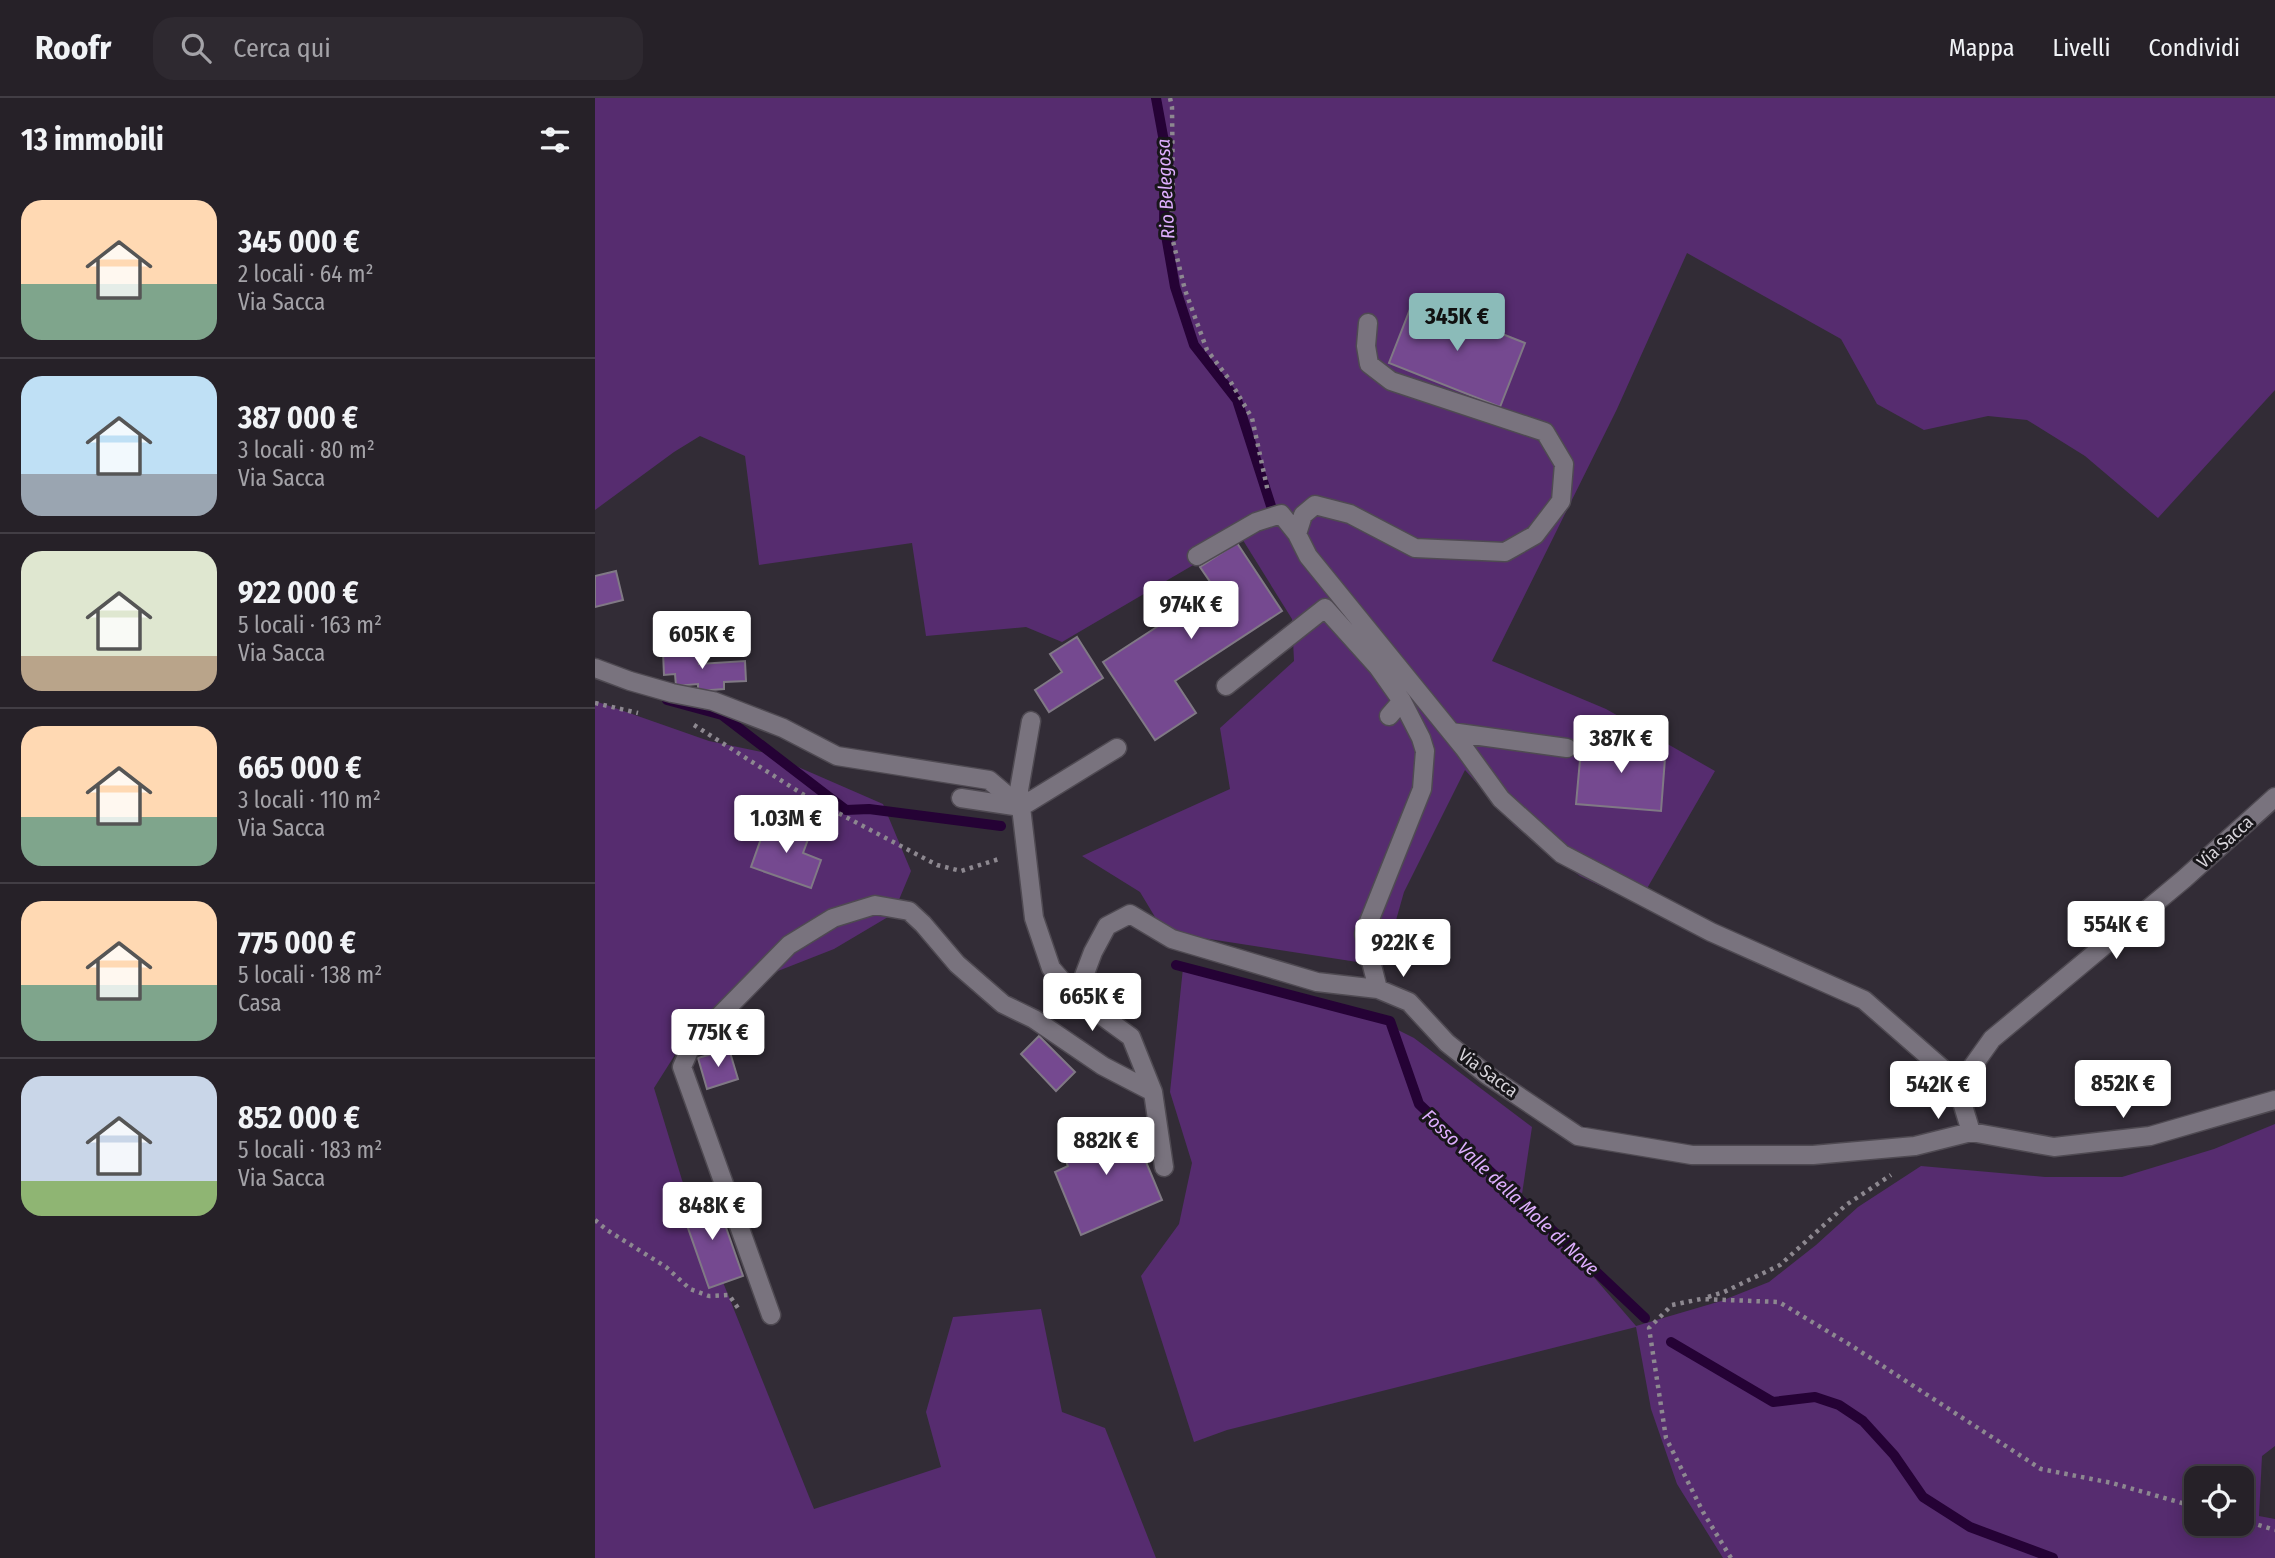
<!DOCTYPE html>
<html lang="it">
<head>
<meta charset="utf-8">
<style>
	:root { --surface:#262128; --page:#2e2930; --text:#f1f3f6; --muted:#a4a3a8; --line:#423e45; --accent:#8bbbb9 }
	body { margin:0; font-family:"Fira Sans Condensed",sans-serif; background:var(--page); color:var(--text); height:100vh; display:flex; flex-direction:column; font-size:26px; white-space:nowrap }
	* { box-sizing:border-box; margin:0 }
	p { font-size:23px; color:var(--muted) }
	.icon { flex:none; width:38px; height:38px; fill:none; stroke:currentColor; stroke-width:2; stroke-linecap:round; stroke-linejoin:round }
	.map { position:relative; flex:1; overflow:hidden }
	.side { display:flex; flex-direction:column; background:var(--surface); width:595px }
	.side>* { flex:none }
	.tools { position:absolute; left:1589px; top:1368px; display:grid; gap:14px }
	.tools a { display:grid; place-items:center; width:70px; height:70px; border-radius:14px; background:var(--surface); box-shadow:0 4px 18px #0003,0 0 0 2px var(--line); font-size:35px }
	.price { position:absolute; translate:-50% -60px; padding:0 16px; border-radius:7px; background:#fff; color:#222; font-size:23px; line-height:46px; filter:drop-shadow(0 2px 4px #0008) }
	.price::after { content:''; position:absolute; left:50%; top:42px; width:21px; height:16px; margin-left:-10px; background:inherit; clip-path:polygon(0 0,100% 0,50% 100%) }
	.price.selected { background:var(--accent); color:#111 }
	ul { padding:0; list-style:none }
	li { display:flex; align-items:center; gap:21px; height:175px; padding:0 21px }
	li+li { border-top:2px solid var(--line) }
	li span { display:grid; place-items:center; flex:none; width:196px; height:140px; border-radius:21px; color:#555 }
	li>.icon { margin-inline-start:auto }
	span .icon { width:84px; height:84px; fill:#fffc; stroke-width:1 }
	li b { font-size:30px }
	h2 { display:flex; justify-content:space-between; align-items:center; height:84px; padding:0 21px; font-size:30px }
	header { display:flex; align-items:center; gap:42px; box-sizing:border-box; height:98px; padding:0 35px; background:var(--surface); border-bottom:2px solid var(--line) }
	header strong { font-size:33px }
	nav { display:flex; gap:38px; margin-inline-start:auto; font-size:24px }
	.search { width:490px; height:63px; background:var(--page); display:flex; align-items:center; gap:18px; box-sizing:border-box; padding:0 24px; border-radius:21px; color:var(--muted); font-size:26px }
	main { display:flex; flex:1; min-height:0 }
	.map>svg:first-child { display:block }
</style>
</head>
<body>
<header>
<strong>Roofr</strong>
<div class="search"><svg class="icon" aria-label="search" viewBox="0 0 24 24"><circle cx="10" cy="10" r="6"/><path d="M15 15l6 6"/></svg>Cerca qui</div>
<nav><a>Mappa</a><a>Livelli</a><a>Condividi</a></nav>
</header>
<main>
<section class="side">
<h2>13 immobili<svg class="icon" aria-label="filters" viewBox="0 0 24 24"><path d="M4 7h16M4 17h16"/><circle cx="9" cy="7" r="2"/><circle cx="15" cy="17" r="2"/></svg></h2>
<ul>
<li><span style="background:linear-gradient(#ffd9b3 60%,#7fa58c 0)"><svg class="icon" aria-label="home" viewBox="0 0 24 24"><path d="M3 11l9-7 9 7M6 9v11h12V9"/></svg></span><div><b>345 000 €</b><p>2 locali · 64 m²</p><p>Via Sacca</p></div></li>
<li><span style="background:linear-gradient(#bfe0f5 70%,#9aa5b1 0)"><svg class="icon" aria-label="home" viewBox="0 0 24 24"><path d="M3 11l9-7 9 7M6 9v11h12V9"/></svg></span><div><b>387 000 €</b><p>3 locali · 80 m²</p><p>Via Sacca</p></div></li>
<li><span style="background:linear-gradient(#dfe7d0 75%,#b9a48a 0)"><svg class="icon" aria-label="home" viewBox="0 0 24 24"><path d="M3 11l9-7 9 7M6 9v11h12V9"/></svg></span><div><b>922 000 €</b><p>5 locali · 163 m²</p><p>Via Sacca</p></div></li>
<li><span style="background:linear-gradient(#ffd9b3 65%,#7fa58c 0)"><svg class="icon" aria-label="home" viewBox="0 0 24 24"><path d="M3 11l9-7 9 7M6 9v11h12V9"/></svg></span><div><b>665 000 €</b><p>3 locali · 110 m²</p><p>Via Sacca</p></div></li>
<li><span style="background:linear-gradient(#ffd9b3 60%,#7fa58c 0)"><svg class="icon" aria-label="home" viewBox="0 0 24 24"><path d="M3 11l9-7 9 7M6 9v11h12V9"/></svg></span><div><b>775 000 €</b><p>5 locali · 138 m²</p><p>Casa</p></div></li>
<li><span style="background:linear-gradient(#c9d6e8 75%,#8fb573 0)"><svg class="icon" aria-label="home" viewBox="0 0 24 24"><path d="M3 11l9-7 9 7M6 9v11h12V9"/></svg></span><div><b>852 000 €</b><p>5 locali · 183 m²</p><p>Via Sacca</p></div></li>
</ul>
</section>
<div class="map">
<svg width="1680" height="1460" viewBox="0 0 1680 1460">
	<rect width="100%" height="100%" fill="#322c36"/>
	<path fill="#562c6f" fill-rule="evenodd" d="M0,0H1680V292L1563,420L1490,358L1432,322L1393,318L1329,332L1282,306L1246,241L1092,155L1022,311L897,563L1011,611L1120,673L1043,806L985,778L920,728L870,672L809,794L788,868L569,834L545,794L487,758L635,691L625,630L699,563L697,521L646,439L467,544L431,529L331,538L317,445L164,467L150,358L105,338L79,354L0,412Z
		M0,603L114,643L171,655L288,706L316,773L298,816L239,851L150,886L95,933L59,990L87,1082L219,1411L346,1369L331,1314L358,1219L446,1211L467,1314L510,1330L561,1460H0Z
		M588,870L769,915L819,940L937,1029L927,1096L1041,1228L1126,1203L1174,1184L1221,1147L1263,1109L1326,1068L1450,1079H1527L1619,1051L1680,1026V1348L1667,1358L1664,1418L1680,1421V1460H1128L1082,1386L1056,1311L1041,1229L632,1332L599,1344L546,1178L584,1126L597,1065L575,994ZM1601,1381H1647V1426H1601Z"/>
	<g fill="none" stroke-linecap="round" stroke-linejoin="round">
		<path stroke="#250235" stroke-width="10" d="M561,0L570,49L569,126L580,189L599,247L642,302L677,411
			M72,602L127,617L251,712L274,711L406,728
			M581,867L795,923L824,1006L1050,1220
			M1076,1244L1178,1304L1220,1299L1244,1307L1268,1323L1299,1357L1328,1399L1375,1429L1458,1460"/>
	</g>
	<path fill="#754990" stroke="#807985" stroke-width="2" d="M819,201L930,245L905,309L794,265Z
		M642,445L687,513L580,583L601,615L560,642L508,564L620,491L605,469Z
		M21,473L28,502L0,509V478Z
		M482,539L508,580L454,614L440,592L467,574L455,556Z
		M103,551L104,566L150,563L151,583L129,584V591L103,593V586L81,588L80,576L69,577L68,554Z
		M987,640L1071,647L1066,713L981,706Z
		M173,721L215,736L208,755L226,762L216,790L156,769Z
		M444,938L480,974L461,993L426,956Z
		M134,951L143,981L112,991L103,960Z
		M533,1021L567,1102L486,1137L460,1074L473,1068L465,1049Z
		M120,1098L148,1178L114,1190L86,1110Z"/>
	<g fill="none" stroke-linecap="round" stroke-linejoin="round">
		<g stroke="#4f4a52" stroke-width="21">
			<path id="minor" d="M702,436L708,417L720,407L755,416L820,450L910,454L940,437L966,403L969,366L950,334L796,283L774,266L771,248L773,225
				M602,458L661,424L686,416L702,436L713,458L869,650L906,701L967,756L1116,834L1269,902L1365,986
				M0,570L35,583L77,595L118,603L188,630L242,658L394,682L426,709
				M631,588L730,510L783,569L807,603L826,640L830,653L827,691L769,836L783,891
				M794,618L807,603
				M436,623L424,692L439,820L456,870L481,899L498,854L512,828L535,816L577,841L722,884L783,891L814,904L852,945L892,977L983,1038L1097,1057H1218L1320,1048L1376,1034L1459,1049L1555,1038L1680,1002
				M856,634L972,650
				M366,700L426,709L522,650
				M558,994L569,1069
				M1376,1034L1366,1001L1365,986L1397,941L1589,781L1680,699
				M176,1217L87,969L97,946L194,847L238,820L280,807L314,813L328,826L362,866L408,906L439,921L508,968L558,994L536,939L481,899"/>
		</g>
		<path stroke="#8d8890" stroke-width="4.5" stroke-dasharray="3.5 5" stroke-linecap="butt" d="M575,0L577,9L578,98L576,135L590,192L612,252L634,281L657,320L673,394
			M0,605L43,615
			M99,627L209,697L342,767L366,773L407,760
			M0,1122L12,1132L71,1169L95,1191L114,1198L134,1197L143,1210
			M1113,1199L1129,1194L1185,1167L1251,1107L1296,1077
			M1647,1422L1680,1432
			M1136,1460L1108,1414L1071,1340L1054,1230L1077,1207L1106,1201L1184,1204L1257,1248L1446,1371L1517,1385L1601,1409"/>
		<use href="#minor" stroke="#79737e" stroke-width="18"/>
	</g>
	<g text-anchor="middle" stroke-width="6" stroke-linejoin="round" paint-order="stroke">
		<g font-size="18" fill="#d7d4da" stroke="#18161a">
			<text transform="translate(1630 744) rotate(-42)" y="6">Via Sacca</text>
			<text transform="translate(893 975) rotate(36)" y="6">Via Sacca</text>
		</g>
		<g font-size="19" font-style="italic" fill="#deaefe" stroke="#18161a">
			<text transform="translate(570 91) rotate(-93)" y="7">Rio Belegosa</text>
			<text transform="translate(916 1094) rotate(43)" y="7">Fosso Valle della Mole di Nave</text>
		</g>
	</g>
</svg>
<div class="tools">
<a><svg class="icon" aria-label="locate" viewBox="0 0 24 24"><circle cx="12" cy="12" r="6"/><path d="M12 2v4M12 18v4M2 12h4M18 12h4"/></svg></a>
</div>
<b class="price selected" style="left:862px;top:255px">345K €</b>
<b class="price" style="left:596px;top:543px">974K €</b>
<b class="price" style="left:107px;top:573px">605K €</b>
<b class="price" style="left:1026px;top:677px">387K €</b>
<b class="price" style="left:191px;top:757px">1.03M €</b>
<b class="price" style="left:1521px;top:863px">554K €</b>
<b class="price" style="left:808px;top:881px">922K €</b>
<b class="price" style="left:497px;top:935px">665K €</b>
<b class="price" style="left:123px;top:971px">775K €</b>
<b class="price" style="left:1528px;top:1022px">852K €</b>
<b class="price" style="left:1343px;top:1023px">542K €</b>
<b class="price" style="left:511px;top:1079px">882K €</b>
<b class="price" style="left:117px;top:1144px">848K €</b>
</div>
</main>
</body>
</html>
